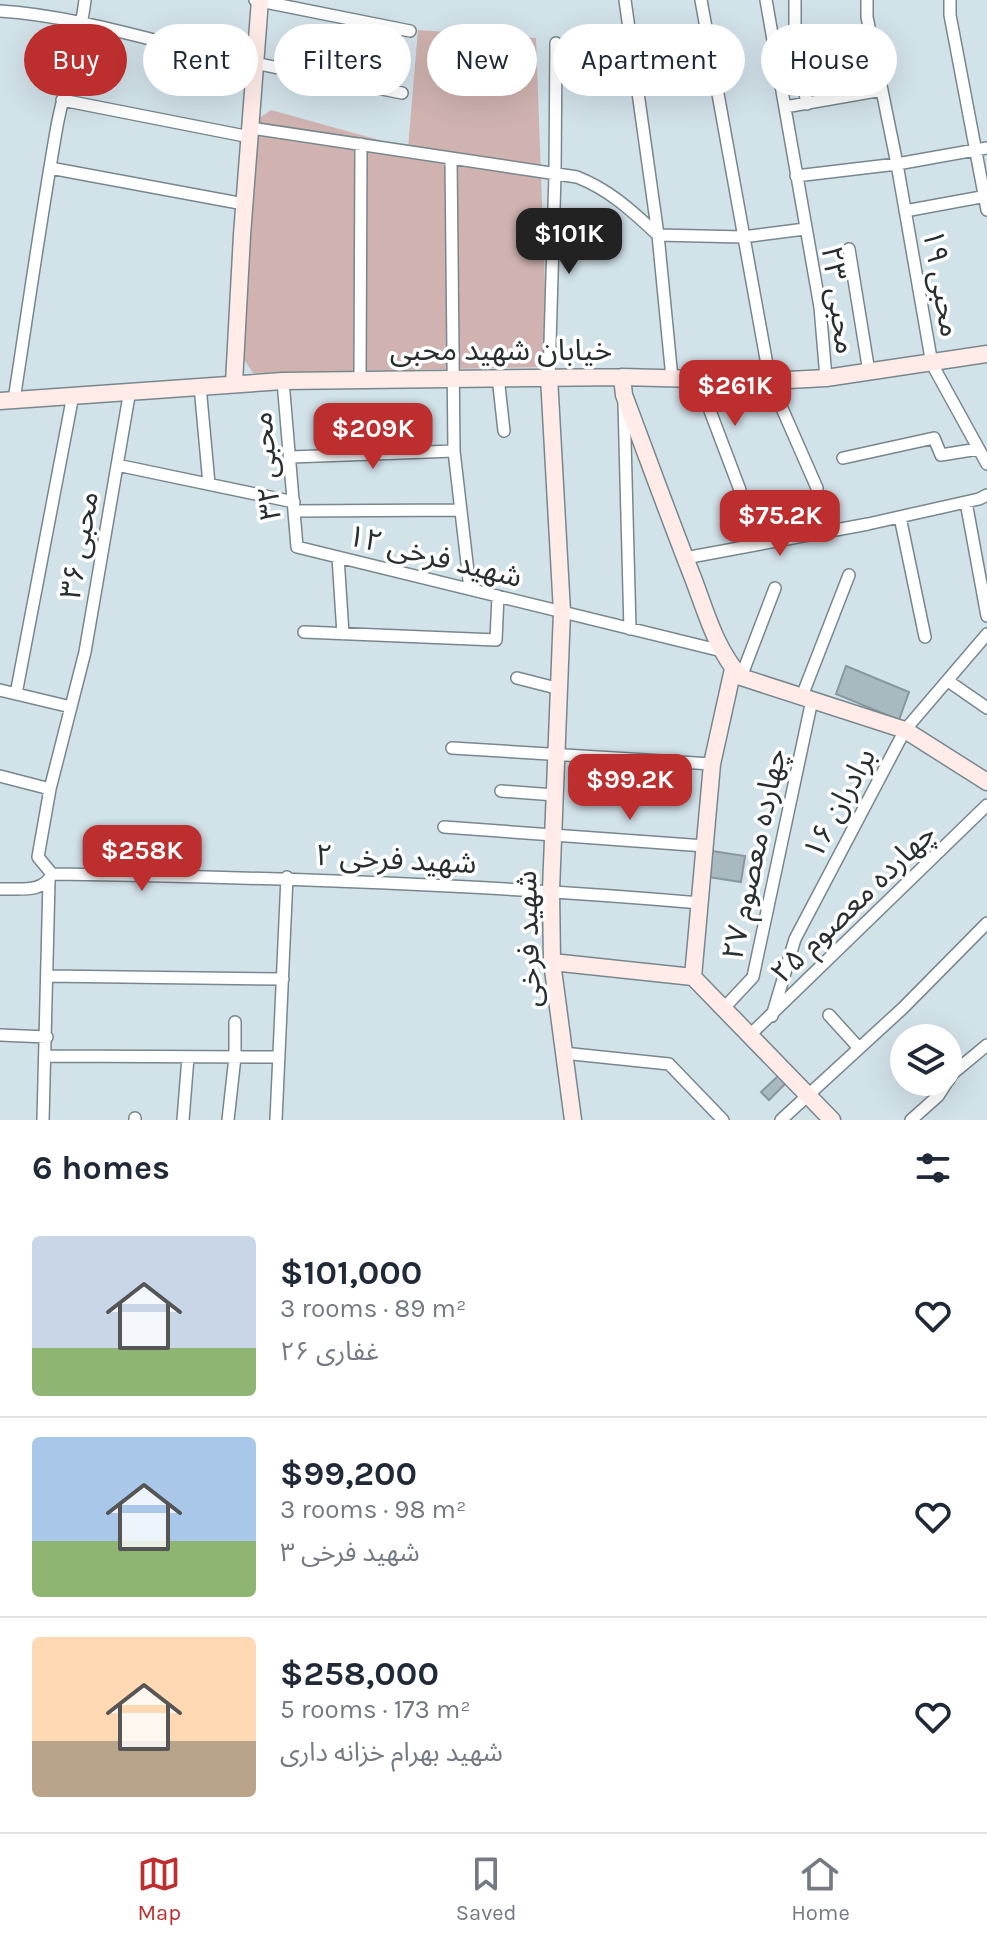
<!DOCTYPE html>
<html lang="en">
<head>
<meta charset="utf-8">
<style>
	:root { --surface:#fff; --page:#f6f6f7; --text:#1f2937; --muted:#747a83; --line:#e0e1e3; --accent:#bd2e2e }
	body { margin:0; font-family:Karla,"Noto Sans Arabic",sans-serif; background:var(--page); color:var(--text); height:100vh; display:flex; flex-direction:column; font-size:30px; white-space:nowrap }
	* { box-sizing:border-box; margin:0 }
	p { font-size:26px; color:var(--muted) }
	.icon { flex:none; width:44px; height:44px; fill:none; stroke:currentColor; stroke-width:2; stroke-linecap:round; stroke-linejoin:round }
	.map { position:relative; height:1120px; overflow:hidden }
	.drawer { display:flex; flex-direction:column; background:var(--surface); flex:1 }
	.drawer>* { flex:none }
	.hud { position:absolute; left:24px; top:24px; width:940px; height:72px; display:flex; gap:16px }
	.fabs { position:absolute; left:890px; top:1024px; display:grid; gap:16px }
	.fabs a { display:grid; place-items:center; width:72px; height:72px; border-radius:50%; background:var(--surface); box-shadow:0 8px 32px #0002; font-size:40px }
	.price { position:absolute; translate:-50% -68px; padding:0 18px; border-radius:16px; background:var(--accent); color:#fff; font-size:26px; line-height:52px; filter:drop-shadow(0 2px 4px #0008) }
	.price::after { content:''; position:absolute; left:50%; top:48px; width:24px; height:18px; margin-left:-12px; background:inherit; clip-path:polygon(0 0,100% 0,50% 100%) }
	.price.selected { background:#222; color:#fff }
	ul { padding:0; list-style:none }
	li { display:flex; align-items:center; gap:24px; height:200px; padding:0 32px }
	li+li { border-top:2px solid var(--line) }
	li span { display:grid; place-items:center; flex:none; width:224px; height:160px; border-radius:8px; color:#555 }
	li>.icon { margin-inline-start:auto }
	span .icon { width:96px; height:96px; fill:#fffc; stroke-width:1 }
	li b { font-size:34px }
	h2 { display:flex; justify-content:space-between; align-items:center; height:96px; padding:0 32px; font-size:34px }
	.pill { padding:0 28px; border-radius:36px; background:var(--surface); box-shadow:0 8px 32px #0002; font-size:28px; line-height:72px }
	.pill.selected { background:var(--accent); color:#fff }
	.menu { display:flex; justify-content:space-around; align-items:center; height:112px; border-top:2px solid var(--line); background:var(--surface); font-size:22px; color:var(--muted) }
	.menu a { display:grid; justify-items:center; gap:4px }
	.menu .selected { color:var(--accent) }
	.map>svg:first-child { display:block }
</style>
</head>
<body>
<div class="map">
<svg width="987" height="1120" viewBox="0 0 987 1120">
	<rect width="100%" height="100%" fill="#d2e2e9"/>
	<path fill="#d0b3b0" d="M418,30L536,38L548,367L253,373L241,355L258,119L271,110L408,148Z"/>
	<path fill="#a9b9c0" stroke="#87979d" stroke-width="2" d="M846,666L909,692L899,720L836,694Z
		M712,851L745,856L741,882L708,877Z
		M779,1075L787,1082L769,1100L761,1092Z"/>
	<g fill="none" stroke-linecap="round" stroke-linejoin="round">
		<g stroke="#78878d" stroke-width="14">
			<path id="street" d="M255,0L410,31
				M625,0L658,235L672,378
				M701,0L770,381L817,488
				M766,0L820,307L826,378
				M795,0V37L807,104
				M867,0V17L897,164L932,364L987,464
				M950,0V15L987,210
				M0,11C63,15 125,33 186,48C258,64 330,79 402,93
				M62,100L250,137
				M785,107L882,90
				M251,128L577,177C610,190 632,211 658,235L743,237L805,229
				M451,158L454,451L470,589
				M50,168L244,204
				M796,176L897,164L987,148
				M905,211L987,196
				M849,249L869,372
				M498,377L504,431
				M549,377L555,174L556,43
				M360,379L361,144
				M698,379L740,490
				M283,381L297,547L722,651
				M200,386L209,484
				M14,400C28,309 41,217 57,126C65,84 80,43 85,0
				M624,403L630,629
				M291,457L454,451
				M843,458L934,438L941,455L978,449
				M117,465L294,502
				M966,502L987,616
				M294,511L459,510
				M900,517L925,637
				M338,557L343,634
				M685,558L868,524L979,499L987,495
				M304,632L496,640L498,596
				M741,677L775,588
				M517,678L560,689
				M948,681L987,708
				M0,690L71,707
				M16,694L73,395
				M802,696L849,575
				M452,748L712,764
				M0,776L50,789
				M501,791L555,795
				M444,827L705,846
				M52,874L38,857L50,789L85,652L130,390
				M0,889C18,888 43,894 52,874C268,877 484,884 700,903
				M47,976L283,979
				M725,1007L753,977L812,700
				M829,1015L859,1048
				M772,1016L795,939L905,730L987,634
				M751,1034L987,805
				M0,1035L47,1037
				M563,1053L669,1064L723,1120
				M46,1056L279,1057
				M948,1081L952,1074L987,1045
				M43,1120L49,881
				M135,1120V1118
				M183,1120L188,1057
				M228,1120L235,1057V1022
				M276,1120L287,877
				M781,1120L903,1008L987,923
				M911,1120L938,1096L947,1082"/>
		</g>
		<g stroke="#78878d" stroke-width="19">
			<path id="secondary" d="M549,377L562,612L551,890L552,962L573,1120
				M622,377L624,395C647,456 669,517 693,578C706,612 716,650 741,677L905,730L987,782
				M234,383L242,235L260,0
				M0,401L283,381L622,377L770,381L826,378L987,354
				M552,962L693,977L832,1120
				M693,977L712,764L733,669"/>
		</g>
		<use href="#street" stroke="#fff" stroke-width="11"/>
		<use href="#secondary" stroke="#ffece9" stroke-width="16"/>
	</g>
	<g text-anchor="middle" stroke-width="7" stroke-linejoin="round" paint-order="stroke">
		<g font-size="30" fill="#282f31" stroke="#fff">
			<text transform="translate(942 283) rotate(80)" y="10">محبی ۱۹</text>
			<text transform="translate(839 300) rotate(82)" y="10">محبی ۲۳</text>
			<text x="501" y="360">خیابان شهید محبی</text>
			<text transform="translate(266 466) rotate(-95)" y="10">محبی ۳۲</text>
			<text transform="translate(79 545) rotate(-80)" y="10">محبی ۳۶</text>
			<text transform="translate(435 556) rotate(14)" y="10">شهید فرخی ۱۲</text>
			<text transform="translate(839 803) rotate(-62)" y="10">برادران ۱۶</text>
			<text transform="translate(754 854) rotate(-78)" y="10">چهارده معصوم ۲۷</text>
			<text transform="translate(396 859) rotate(3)" y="10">شهید فرخی ۲</text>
			<text transform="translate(853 903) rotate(-44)" y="10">چهارده معصوم ۲۵</text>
			<text transform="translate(528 939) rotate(-92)" y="10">شهید فرخی</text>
		</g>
	</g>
</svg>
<div class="fabs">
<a><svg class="icon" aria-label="layers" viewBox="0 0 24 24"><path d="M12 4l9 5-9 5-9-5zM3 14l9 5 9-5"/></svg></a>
</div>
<b class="price selected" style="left:569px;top:276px">$101K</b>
<b class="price" style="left:735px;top:428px">$261K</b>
<b class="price" style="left:373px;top:471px">$209K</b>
<b class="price" style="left:780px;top:558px">$75.2K</b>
<b class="price" style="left:630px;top:822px">$99.2K</b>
<b class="price" style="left:142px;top:893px">$258K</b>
<div class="hud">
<a class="pill selected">Buy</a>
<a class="pill">Rent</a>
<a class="pill">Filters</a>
<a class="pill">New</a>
<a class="pill">Apartment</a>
<a class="pill">House</a>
</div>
</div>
<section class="drawer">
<h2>6 homes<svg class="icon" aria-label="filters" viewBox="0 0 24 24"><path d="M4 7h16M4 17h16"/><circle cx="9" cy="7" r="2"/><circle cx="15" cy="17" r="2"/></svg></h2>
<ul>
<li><span style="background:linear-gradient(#c9d6e8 70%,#8fb573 0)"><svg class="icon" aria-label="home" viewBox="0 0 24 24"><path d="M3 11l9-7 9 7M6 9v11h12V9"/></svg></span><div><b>$101,000</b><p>3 rooms · 89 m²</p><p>غفاری ۲۶</p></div><svg class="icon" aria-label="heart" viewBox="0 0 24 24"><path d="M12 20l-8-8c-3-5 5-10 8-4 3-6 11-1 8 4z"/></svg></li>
<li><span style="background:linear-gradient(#a9c7e8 65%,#8fb573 0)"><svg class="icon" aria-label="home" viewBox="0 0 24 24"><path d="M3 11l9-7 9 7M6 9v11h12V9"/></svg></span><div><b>$99,200</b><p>3 rooms · 98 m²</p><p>شهید فرخی ۳</p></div><svg class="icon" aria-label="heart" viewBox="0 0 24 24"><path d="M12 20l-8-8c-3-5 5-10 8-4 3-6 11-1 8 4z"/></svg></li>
<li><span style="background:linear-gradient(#ffd9b3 65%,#b9a48a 0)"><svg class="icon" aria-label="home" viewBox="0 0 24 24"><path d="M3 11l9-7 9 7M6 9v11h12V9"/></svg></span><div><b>$258,000</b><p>5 rooms · 173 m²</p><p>شهید بهرام خزانه داری</p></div><svg class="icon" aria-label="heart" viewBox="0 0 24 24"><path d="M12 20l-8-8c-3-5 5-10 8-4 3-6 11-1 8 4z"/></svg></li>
</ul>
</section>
<nav class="menu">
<a class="selected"><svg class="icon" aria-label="map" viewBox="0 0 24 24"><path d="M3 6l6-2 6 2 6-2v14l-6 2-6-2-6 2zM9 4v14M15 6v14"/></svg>Map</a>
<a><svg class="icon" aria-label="saved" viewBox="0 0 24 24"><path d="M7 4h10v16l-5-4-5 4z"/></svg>Saved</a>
<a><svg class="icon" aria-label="home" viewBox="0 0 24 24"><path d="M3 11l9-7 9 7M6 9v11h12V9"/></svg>Home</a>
</nav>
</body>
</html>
